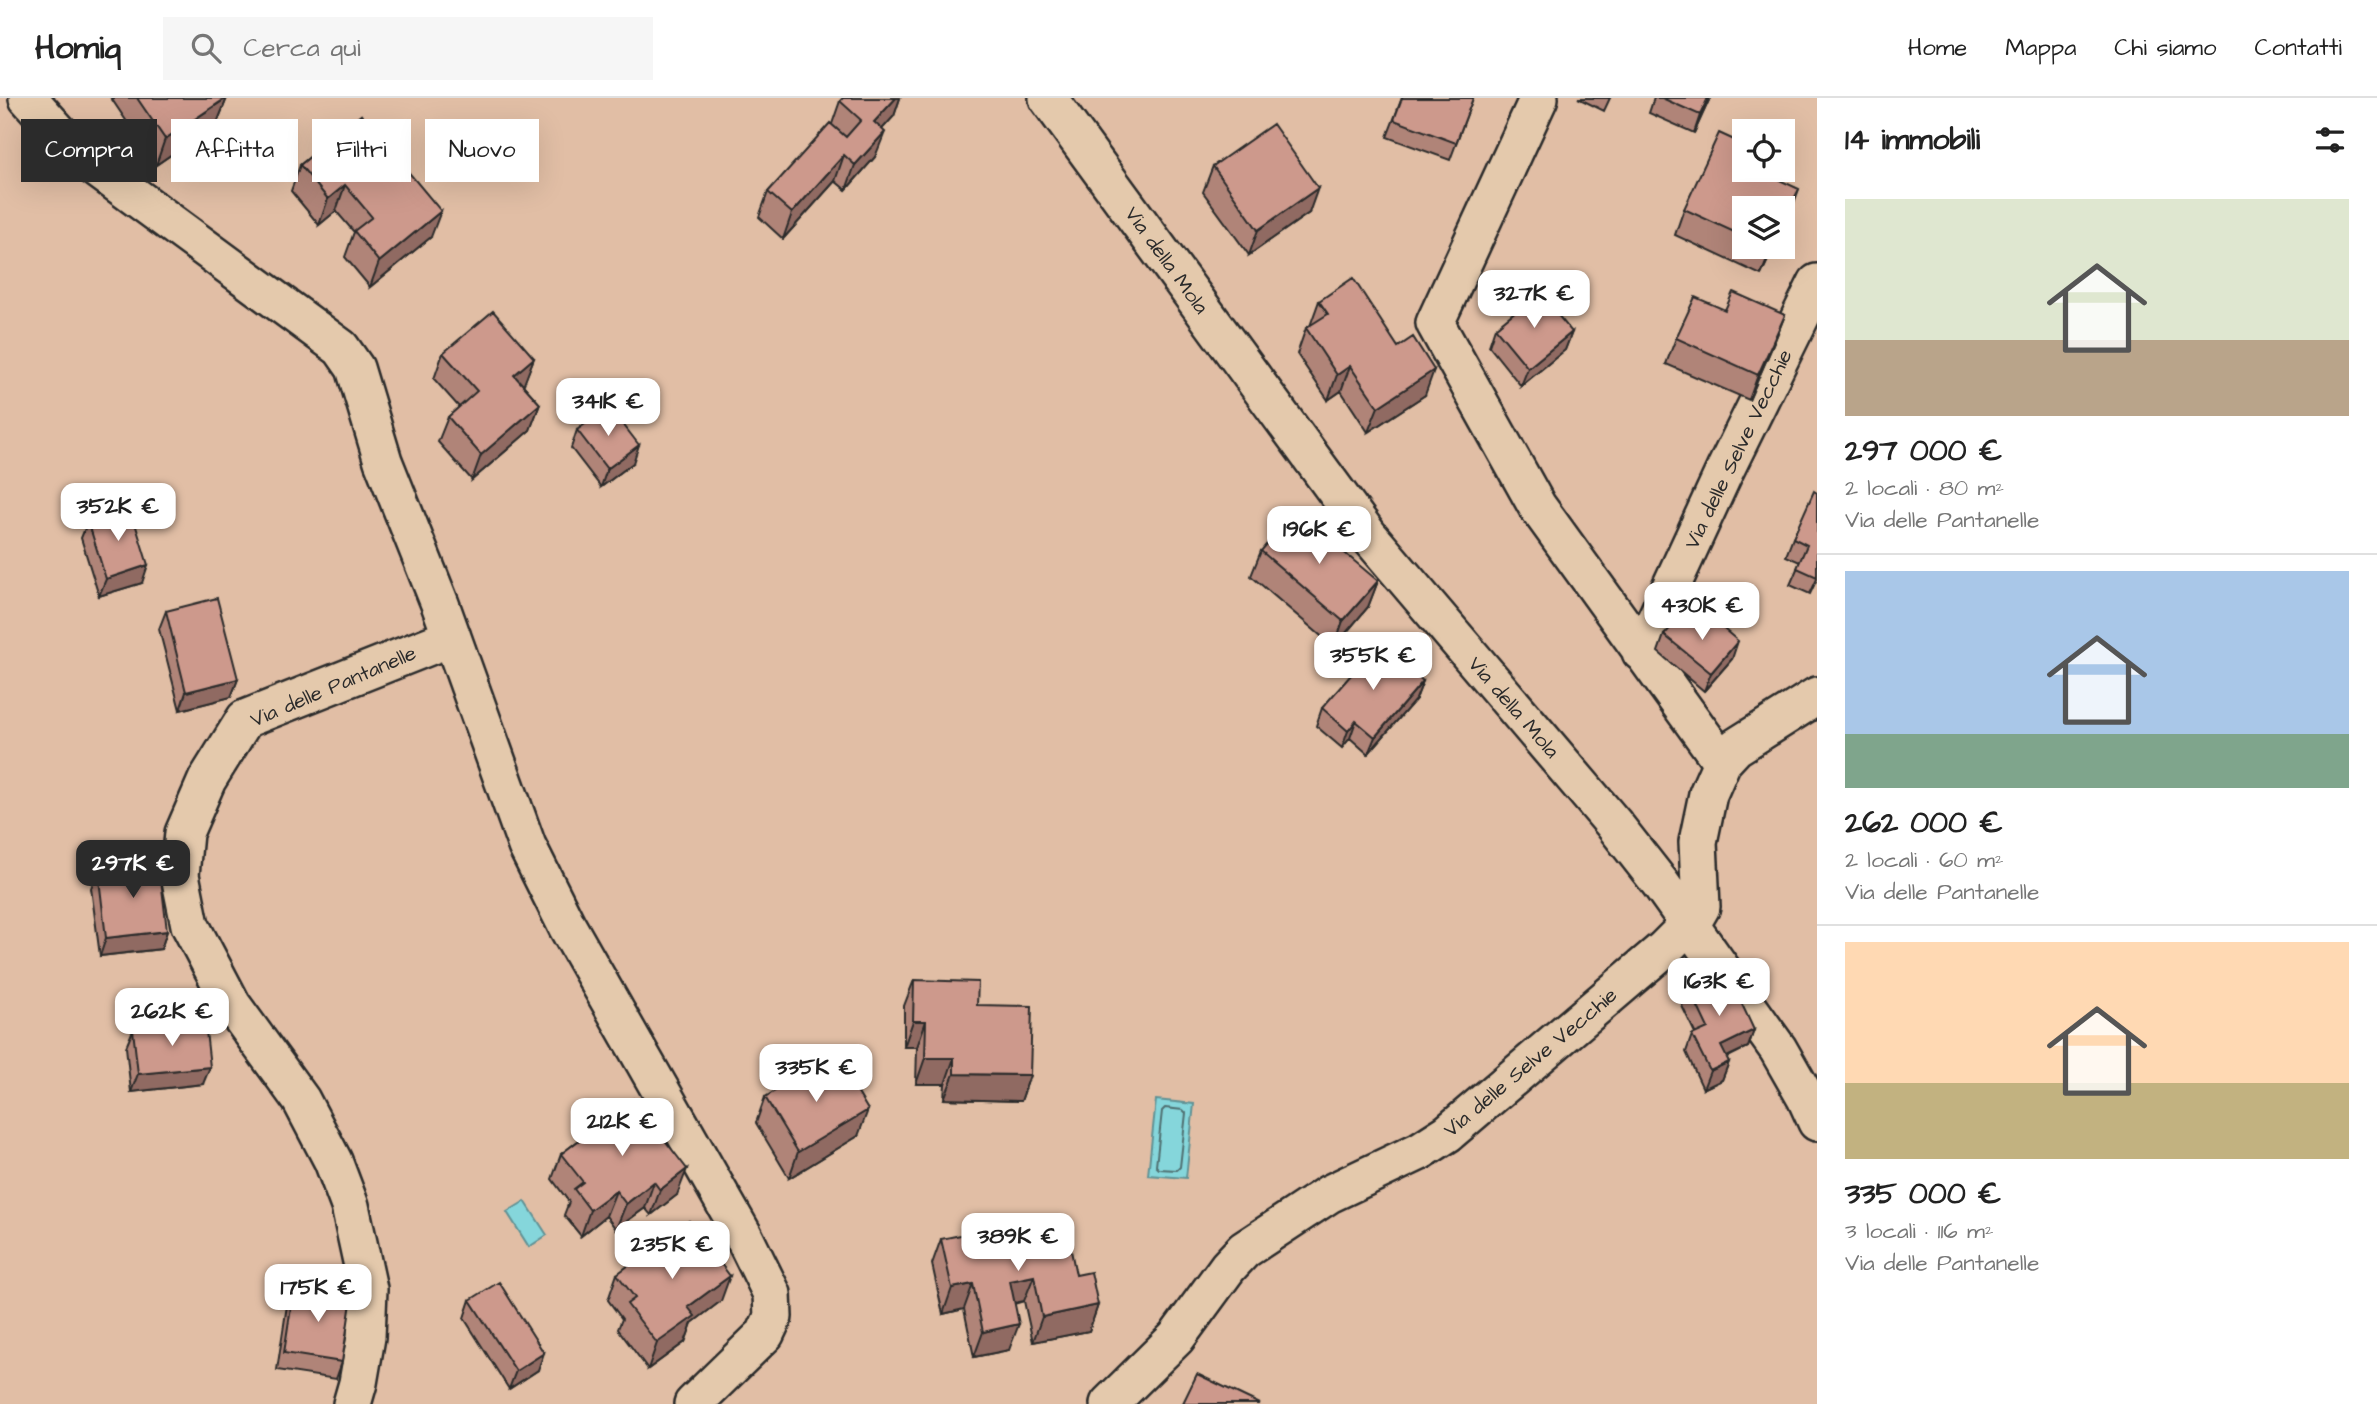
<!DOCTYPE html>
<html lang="it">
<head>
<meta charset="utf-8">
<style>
	:root { --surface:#fff; --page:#f6f6f6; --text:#222; --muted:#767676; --line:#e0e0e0; --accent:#2b2b2b }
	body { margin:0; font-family:"Architects Daughter",sans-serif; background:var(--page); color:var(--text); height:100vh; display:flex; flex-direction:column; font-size:26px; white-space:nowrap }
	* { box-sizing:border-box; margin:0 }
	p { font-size:23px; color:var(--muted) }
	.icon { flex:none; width:38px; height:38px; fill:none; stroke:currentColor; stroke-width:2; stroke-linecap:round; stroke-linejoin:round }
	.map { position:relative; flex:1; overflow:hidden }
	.drawer { display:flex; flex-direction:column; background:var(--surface); width:560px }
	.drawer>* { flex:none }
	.top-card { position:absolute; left:21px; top:21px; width:665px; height:63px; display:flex; gap:14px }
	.tools { position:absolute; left:1732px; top:21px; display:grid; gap:14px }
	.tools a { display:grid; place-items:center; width:63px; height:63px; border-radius:0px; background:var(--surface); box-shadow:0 7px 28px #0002; font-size:35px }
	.price { position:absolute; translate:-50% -60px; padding:0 16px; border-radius:14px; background:#fff; color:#222; font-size:23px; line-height:46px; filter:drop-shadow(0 2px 4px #0008) }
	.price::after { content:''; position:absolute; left:50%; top:42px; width:21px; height:16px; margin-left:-10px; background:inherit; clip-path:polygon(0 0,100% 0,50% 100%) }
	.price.on { background:var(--accent); color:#fff }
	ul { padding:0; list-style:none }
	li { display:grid; align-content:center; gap:14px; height:371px; padding:0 28px }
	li+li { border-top:2px solid var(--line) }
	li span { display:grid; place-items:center; height:217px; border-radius:0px; color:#555 }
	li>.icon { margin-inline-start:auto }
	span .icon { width:126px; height:126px; fill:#fffc; stroke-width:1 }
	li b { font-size:30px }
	h2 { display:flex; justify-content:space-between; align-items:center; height:84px; padding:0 28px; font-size:30px }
	.pill { padding:0 24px; border-radius:0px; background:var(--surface); box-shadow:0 7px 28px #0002; font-size:24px; line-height:63px }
	.pill.on { background:var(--accent); color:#fff }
	header { display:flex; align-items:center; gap:42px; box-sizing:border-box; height:98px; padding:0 35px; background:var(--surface); border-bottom:2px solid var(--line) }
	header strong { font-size:33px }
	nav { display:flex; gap:38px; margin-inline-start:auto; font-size:24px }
	.search { width:490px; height:63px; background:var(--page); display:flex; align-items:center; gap:18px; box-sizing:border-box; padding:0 24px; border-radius:0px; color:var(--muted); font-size:26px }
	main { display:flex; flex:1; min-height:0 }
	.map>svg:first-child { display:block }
</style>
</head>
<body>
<header>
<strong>Homiq</strong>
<div class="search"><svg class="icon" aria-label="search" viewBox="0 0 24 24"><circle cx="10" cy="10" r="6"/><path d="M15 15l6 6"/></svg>Cerca qui</div>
<nav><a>Home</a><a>Mappa</a><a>Chi siamo</a><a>Contatti</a></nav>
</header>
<main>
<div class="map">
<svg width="1817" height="1306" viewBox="0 0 1817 1306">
	<rect width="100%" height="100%" fill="#e1bea5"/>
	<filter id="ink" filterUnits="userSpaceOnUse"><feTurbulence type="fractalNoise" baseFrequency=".0143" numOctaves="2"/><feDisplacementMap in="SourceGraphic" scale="14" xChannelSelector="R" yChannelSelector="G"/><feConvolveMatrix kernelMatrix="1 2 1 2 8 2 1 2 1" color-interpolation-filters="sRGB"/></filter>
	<g filter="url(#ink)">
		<path fill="#85d6db" stroke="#619295" stroke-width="2" d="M1156,1002L1194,1006L1186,1080L1148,1077Z
			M525,1103L547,1137L529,1149L507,1114Z"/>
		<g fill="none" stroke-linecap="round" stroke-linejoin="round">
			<path stroke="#4f6f71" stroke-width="2" d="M1165,1010L1183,1012L1186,1015L1180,1069L1177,1072L1159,1071L1156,1068L1162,1013Z"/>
			<g stroke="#2b2b2b" stroke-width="42">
				<path id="minor" d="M28,0L80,58L341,250L355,270L383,363L440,506L527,748L567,828L743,1137L772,1196L773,1219L765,1236L693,1306
					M1048,0L1368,437L1613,725L1660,785L1778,951L1806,1000L1817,1024
					M1539,0L1435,225L1537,408L1722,664
					M1641,554L1725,372L1817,185
					M352,1306L358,1285L366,1239L368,1191L350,1108L333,1063L301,1002L232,907L190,827L180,777L184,735L207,682L245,621L452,539
					M1109,1306L1176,1240L1228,1169L1244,1152L1329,1096L1420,1053L1448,1035L1664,851L1694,821L1701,809L1698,744L1708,696L1722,664L1736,649L1817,598"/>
			</g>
			<use href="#minor" stroke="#e4c9ac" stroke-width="37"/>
		</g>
		<path fill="#b08478" stroke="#2b2b2b" stroke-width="2" d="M111,0H227L217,25L156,67Z
			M843,0H900L894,18L882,31L875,59L846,92L835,83L783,141L759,119L768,94L832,26L840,3Z
			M1402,0H1473L1450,62L1387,39Z
			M1578,0H1610L1604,13Z
			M1654,0H1710L1694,35L1649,15Z
			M361,17L431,139L370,189L345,159L354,134L336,113L319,127L291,93L300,67Z
			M1213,68L1309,115L1249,157L1203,94Z
			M1745,72L1790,116L1783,130V110H1745V149H1774L1761,177L1675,137L1684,111Z
			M1319,203L1425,297L1368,334L1341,293L1328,302L1297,256L1306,230L1310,228Z
			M1725,212L1785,217L1775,242L1749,302L1666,266L1676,240Z
			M1495,230L1572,234L1565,252L1521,288L1489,248Z
			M443,255L534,260L523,287L540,306L530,332L472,382L438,344L448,319L459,309L434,281Z
			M577,332L633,365L601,389L571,350Z
			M1817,395V481L1810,496L1790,487L1800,464L1786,458L1793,440Z
			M88,423L142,485L99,498L81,440Z
			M1261,453L1378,483L1368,509L1334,549L1251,478Z
			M166,513L238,581L231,599L180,612L159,531Z
			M1664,537L1732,561L1704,593L1658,554Z
			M1423,583L1416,601L1368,656L1350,640L1342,650L1316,628L1322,610Z
			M98,772L167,833L161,851L100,858L91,790Z
			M914,882L977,907L1030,977L1021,1003L944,1001L945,986H916L917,949H904V908Z
			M1689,890L1754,932L1748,949L1726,960L1729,964L1722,982L1703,991L1686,954L1692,937L1695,935L1682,908Z
			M133,932L203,986L131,994L126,949Z
			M765,999L858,1038L789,1080L756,1025Z
			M633,1001L677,1097L651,1117L645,1110L616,1131L606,1118L581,1138L564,1117L569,1104L552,1081L561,1056Z
			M941,1141L998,1143L1076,1177L1098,1207L1089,1233L1033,1244L1024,1203L1014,1206L1009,1252L974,1259L964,1211L943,1216L932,1166Z
			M617,1176L721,1203L692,1225L685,1244L648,1271L618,1231L622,1221L608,1202Z
			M294,1189L342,1264L336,1281L277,1272L287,1207Z
			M470,1202L538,1272L509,1291L464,1220Z"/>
		<path fill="#906b62" stroke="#2b2b2b" stroke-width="2" d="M227,0L217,25L156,67L165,41Z
			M896,0H900L894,18L865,50L874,24Z
			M1708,0H1710L1694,35L1700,17Z
			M885,34L875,59L846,92L855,67Z
			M844,57L835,83L783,141L792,115Z
			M345,87L336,113L319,127L328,101Z
			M1318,90L1309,115L1249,157L1258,132Z
			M1799,91L1790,116L1783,130V124Z
			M441,113L431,139L370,189L379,164Z
			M1772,149H1774L1761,177Z
			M1785,217L1775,242L1749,302L1758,277Z
			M1572,234L1565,252L1521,288L1528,270Z
			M534,260L524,286L505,302L514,277Z
			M1350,268L1341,293L1328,302L1337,277Z
			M1434,272L1425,297L1368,334L1378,309Z
			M540,306L530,332L472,382L481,357Z
			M639,347L633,365L601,389L607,371Z
			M148,467L142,485L99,498L106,481Z
			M1378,483L1368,509L1334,549L1343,523Z
			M1738,543L1732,561L1704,593L1711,575Z
			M238,581L231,599L180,612L186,594Z
			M1423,583L1416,601L1368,656L1375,639Z
			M1356,623L1350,640L1342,650L1348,633Z
			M167,833L161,851L100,858L106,840Z
			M913,923H926L917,949H904Z
			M1754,932L1748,949L1714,965L1721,948Z
			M925,960H954L945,986H916Z
			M1729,964L1722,982L1703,991L1710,973Z
			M210,969L203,986L131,994L138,976Z
			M954,976L1030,977L1021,1003L944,1001Z
			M868,1012L858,1038L789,1080L798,1054Z
			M687,1071L677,1097L651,1117L660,1092Z
			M654,1084L645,1110L616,1131L626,1106Z
			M616,1093L606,1118L581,1138L590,1112Z
			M730,1178L721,1203L692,1225L685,1244L648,1271L657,1245L688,1209Z
			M1034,1178L1024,1203L1000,1208L1010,1183Z
			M973,1186L964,1211L943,1216L952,1190Z
			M1098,1207L1089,1233L1033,1244L1042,1219Z
			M1019,1226L1009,1252L974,1259L983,1234Z
			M544,1255L538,1272L509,1291L516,1273Z"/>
		<path fill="#cd998c" stroke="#2b2b2b" stroke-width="2" d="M137,0H226L165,41Z
			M843,0H896L874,24L885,34L855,67L844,57L792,115L768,94L830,25L846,39L861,22L840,3Z
			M1402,0H1473L1456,45L1394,22Z
			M1662,0H1708L1700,17Z
			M361,17L441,113L379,164L354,133L372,119L345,87L328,101L300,67Z
			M1273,26L1318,90L1258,132L1213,68Z
			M1719,35L1745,47V72H1758L1799,91L1783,124V110H1745V139L1684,111Z
			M1353,180L1398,249L1413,239L1434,272L1378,309L1350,268L1337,277L1306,230L1328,216L1319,203Z
			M1539,194L1572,234L1528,270L1495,230Z
			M1733,194L1785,217L1758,277L1676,240L1695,199L1725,212Z
			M493,213L534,260L514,277L540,306L481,357L448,319L477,293L443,255Z
			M609,308L639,347L607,371L577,332Z
			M1814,393L1817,395V479L1797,470L1807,447L1793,440Z
			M130,409L148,467L106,481L88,423Z
			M1295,413L1378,483L1343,523L1261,453Z
			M217,500L238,581L186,594L166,513Z
			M1682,517L1702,533L1712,521L1738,543L1711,575L1664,537Z
			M1379,545L1423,583L1375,639L1356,623L1348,633L1322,610Z
			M159,764L167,833L106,840L98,772Z
			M1726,872L1754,932L1721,948L1729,964L1710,973L1692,937L1708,930L1689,890Z
			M914,882L978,884L977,907L1032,908L1030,977L954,976V960H925L926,923H913Z
			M205,924L210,969L138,976L133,932Z
			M835,957L868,1012L798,1054L765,999Z
			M633,1001L687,1071L660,1092L654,1084L626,1106L616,1093L590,1112L574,1091L583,1084L561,1056Z
			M689,1123L730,1178L688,1209L695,1218L657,1245L627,1206L635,1200L617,1176Z
			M1066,1128L1076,1177L1091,1174L1098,1207L1042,1219L1034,1178L1010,1183L1019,1226L983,1234L973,1186L952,1190L941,1141L995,1130L998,1143Z
			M499,1184L544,1255L516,1273L470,1202Z
			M294,1189L352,1198L342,1264L284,1255Z
			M1197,1276L1260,1306H1185L1183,1305Z"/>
	</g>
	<g text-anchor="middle" stroke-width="5" stroke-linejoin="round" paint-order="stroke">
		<g font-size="21" fill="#2b2b2b" stroke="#e4c9ac">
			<text transform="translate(1167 162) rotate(54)" y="7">Via della Mola</text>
			<text transform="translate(1738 351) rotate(-64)" y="7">Via delle Selve Vecchie</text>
			<text transform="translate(333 588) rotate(-23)" y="7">Via delle Pantanelle</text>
			<text transform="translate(1514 609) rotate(49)" y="7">Via della Mola</text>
			<text transform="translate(1530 964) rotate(-40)" y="7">Via delle Selve Vecchie</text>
		</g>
	</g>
</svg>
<div class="tools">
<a><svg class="icon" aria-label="locate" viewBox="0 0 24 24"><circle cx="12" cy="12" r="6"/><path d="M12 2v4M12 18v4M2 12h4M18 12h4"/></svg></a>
<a><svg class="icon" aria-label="layers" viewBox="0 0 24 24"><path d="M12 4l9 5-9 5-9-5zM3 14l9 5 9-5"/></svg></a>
</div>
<b class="price" style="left:1534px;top:232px">327K €</b>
<b class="price" style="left:608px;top:340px">341K €</b>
<b class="price" style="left:118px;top:445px">352K €</b>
<b class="price" style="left:1319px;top:468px">196K €</b>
<b class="price" style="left:1702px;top:544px">430K €</b>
<b class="price" style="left:1373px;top:594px">355K €</b>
<b class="price on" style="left:133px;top:802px">297K €</b>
<b class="price" style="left:1719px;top:920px">163K €</b>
<b class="price" style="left:172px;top:950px">262K €</b>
<b class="price" style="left:816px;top:1006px">335K €</b>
<b class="price" style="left:622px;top:1060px">212K €</b>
<b class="price" style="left:1018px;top:1175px">389K €</b>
<b class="price" style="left:672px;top:1183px">235K €</b>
<b class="price" style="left:318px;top:1226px">175K €</b>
<div class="top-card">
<a class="pill on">Compra</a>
<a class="pill">Affitta</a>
<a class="pill">Filtri</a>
<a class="pill">Nuovo</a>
</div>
</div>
<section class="drawer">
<h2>14 immobili<svg class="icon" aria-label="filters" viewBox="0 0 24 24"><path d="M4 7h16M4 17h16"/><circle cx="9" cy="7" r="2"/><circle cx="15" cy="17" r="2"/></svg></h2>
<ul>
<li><span style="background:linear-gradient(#dfe7d0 65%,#b9a48a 0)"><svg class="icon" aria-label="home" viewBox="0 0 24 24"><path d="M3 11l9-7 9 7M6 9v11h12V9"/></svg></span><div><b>297 000 €</b><p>2 locali · 80 m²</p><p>Via delle Pantanelle</p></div></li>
<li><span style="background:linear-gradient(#a9c7e8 75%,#7fa58c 0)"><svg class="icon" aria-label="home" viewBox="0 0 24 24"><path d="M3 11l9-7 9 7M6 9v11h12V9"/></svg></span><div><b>262 000 €</b><p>2 locali · 60 m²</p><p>Via delle Pantanelle</p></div></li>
<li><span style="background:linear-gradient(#ffd9b3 65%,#c2b280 0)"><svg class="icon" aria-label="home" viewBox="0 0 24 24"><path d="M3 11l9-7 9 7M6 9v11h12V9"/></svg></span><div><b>335 000 €</b><p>3 locali · 116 m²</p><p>Via delle Pantanelle</p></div></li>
</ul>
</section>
</main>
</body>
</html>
